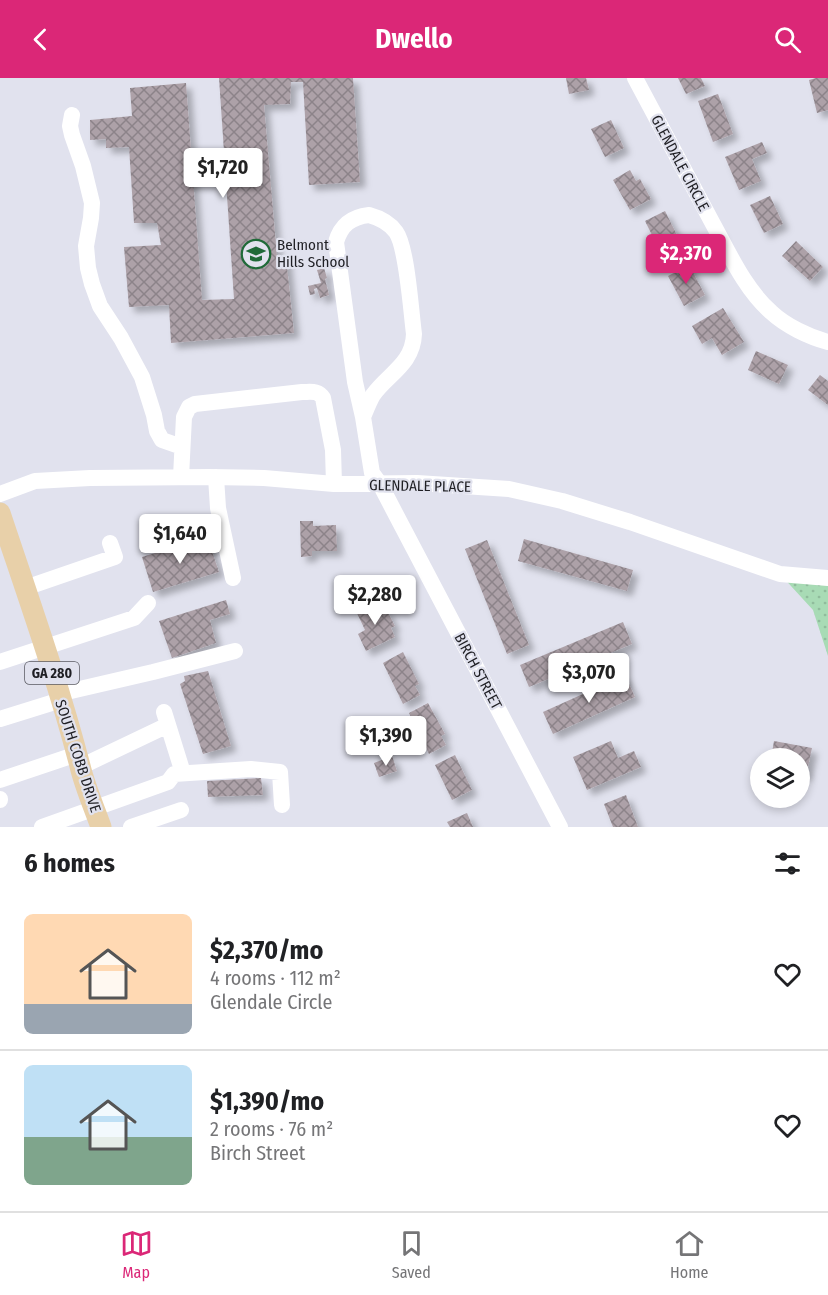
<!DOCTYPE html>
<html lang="en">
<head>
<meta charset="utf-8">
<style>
	:root { --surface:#fff; --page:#f2f2f2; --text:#202124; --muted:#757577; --line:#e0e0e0; --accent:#db2777 }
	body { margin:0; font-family:"Fira Sans Condensed",sans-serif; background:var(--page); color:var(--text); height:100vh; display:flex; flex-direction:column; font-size:22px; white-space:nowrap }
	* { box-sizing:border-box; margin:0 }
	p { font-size:20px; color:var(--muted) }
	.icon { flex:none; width:33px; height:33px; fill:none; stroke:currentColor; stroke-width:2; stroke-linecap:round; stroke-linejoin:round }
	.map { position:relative; height:749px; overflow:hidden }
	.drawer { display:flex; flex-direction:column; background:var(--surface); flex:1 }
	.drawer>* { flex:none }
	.buttons { position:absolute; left:750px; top:670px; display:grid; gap:12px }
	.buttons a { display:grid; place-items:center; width:60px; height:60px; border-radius:50%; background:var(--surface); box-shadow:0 3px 9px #0003; font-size:30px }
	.price { position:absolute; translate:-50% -51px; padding:0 14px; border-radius:6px; background:#fff; color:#222; font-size:20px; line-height:39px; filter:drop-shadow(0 2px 3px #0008) }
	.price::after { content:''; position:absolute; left:50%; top:36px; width:18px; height:14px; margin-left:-9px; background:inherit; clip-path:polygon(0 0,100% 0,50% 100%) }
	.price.current { background:var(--accent); color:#fff }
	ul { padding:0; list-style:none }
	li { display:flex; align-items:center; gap:18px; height:150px; padding:0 24px }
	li+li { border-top:2px solid var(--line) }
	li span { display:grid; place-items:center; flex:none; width:168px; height:120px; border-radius:9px; color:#555 }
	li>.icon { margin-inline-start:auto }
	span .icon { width:72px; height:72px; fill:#fffc; stroke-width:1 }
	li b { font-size:26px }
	h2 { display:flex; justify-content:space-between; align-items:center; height:72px; padding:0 24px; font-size:26px }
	header { display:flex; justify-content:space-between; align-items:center; height:78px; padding:0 24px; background:var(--accent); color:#fff; font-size:27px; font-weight:700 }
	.tabs { display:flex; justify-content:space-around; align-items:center; height:84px; border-top:2px solid var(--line); background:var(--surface); font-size:16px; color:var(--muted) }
	.tabs a { display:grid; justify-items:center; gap:3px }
	.tabs .current { color:var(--accent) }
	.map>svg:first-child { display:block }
</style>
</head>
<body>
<header><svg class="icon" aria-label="back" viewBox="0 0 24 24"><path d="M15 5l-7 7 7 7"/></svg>Dwello<svg class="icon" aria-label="search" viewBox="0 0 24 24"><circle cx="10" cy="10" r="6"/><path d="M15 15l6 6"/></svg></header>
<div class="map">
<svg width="828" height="749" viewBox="0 0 828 749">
	<defs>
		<pattern id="grass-dots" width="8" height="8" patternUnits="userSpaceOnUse" patternTransform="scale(1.5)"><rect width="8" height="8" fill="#a8dbb5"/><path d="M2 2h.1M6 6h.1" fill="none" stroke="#90bc9c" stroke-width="1.8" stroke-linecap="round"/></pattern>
		<pattern id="building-cross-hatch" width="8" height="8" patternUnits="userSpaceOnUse" patternTransform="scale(1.5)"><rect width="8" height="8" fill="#ada1a8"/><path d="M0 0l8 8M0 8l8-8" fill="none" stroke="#8c8389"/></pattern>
		<filter id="shadow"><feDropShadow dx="5.5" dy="5.5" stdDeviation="3" flood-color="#0004"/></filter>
	</defs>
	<rect width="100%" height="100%" fill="#e1e2ee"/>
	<path fill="url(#grass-dots)" d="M780,496L828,500V578L813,532Z"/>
	<path fill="url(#building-cross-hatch)" filter="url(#shadow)" d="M219,0H353L360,104L309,107L303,4H291L290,26L264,27L277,179H286L294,255L171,265L169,227L129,229L124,169L161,167L157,145H134L129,69L106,70V61L90,62V42L132,38L130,10L186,5L202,222L234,221Z
		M566,0H586L589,12L569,16Z
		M678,0H701L705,8L686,16Z
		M816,0H828V32L817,35L809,2Z
		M718,16L733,56L713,64L698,23Z
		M611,42L624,70L605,79L591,51Z
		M762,64L767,75L752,81L761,103L739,112L725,79Z
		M630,92L636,103L640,101L651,121L630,132L613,102Z
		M770,118L783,146L764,155L750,127Z
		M665,133L681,165L661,175L645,143Z
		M796,163L823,189L810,203L782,178Z
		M689,187L705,217L684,228L668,198Z
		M324,190L327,200L325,201L329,217L320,220L317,210L314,211L315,216L310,217L308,208L321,205L317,192Z
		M723,230L744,264L722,277L712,260L702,266L692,248Z
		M756,273L788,287L779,306L748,292Z
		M820,297L828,303V327L808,312Z
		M300,443H313V448L336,447L337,473H312V478L301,479Z
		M207,459L219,494L153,514L142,479Z
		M524,461L633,492L627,513L518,483Z
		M487,462L529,567L507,576L465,471Z
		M226,522L230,536L210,542L216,565L172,580L159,543Z
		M377,523L382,533L386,531L395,548L391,550L395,559L366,573L358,556L365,552L356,533Z
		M623,544L632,566L529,609L520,587Z
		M403,574L419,606L415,608L420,617L403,626L383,585Z
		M208,593L231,668L203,676L180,606L185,603L184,598Z
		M625,597L635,619L553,656L543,634Z
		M428,625L445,656L441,658L446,667L429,676L409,635Z
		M611,663L618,680L634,673L641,689L587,712L573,679Z
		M774,663L812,670L806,698L800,697V681H771Z
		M455,677L472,712L452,722L435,687Z
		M392,678L397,693L379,699L374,685Z
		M261,700L263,717L208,719L207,703Z
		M626,717L638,749H613L604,726Z
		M467,735L473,749H450L447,744Z"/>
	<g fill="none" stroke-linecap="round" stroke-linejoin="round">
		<path stroke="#fff" stroke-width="16" d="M635,0C661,49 687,98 713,146C730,177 745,211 771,234C786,248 809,259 828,264
			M72,37L70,48L72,57L83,88L92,125L91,140L86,168L88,190L92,206L100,228L121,260L142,299L154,337L157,353L162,362L182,369
			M369,137C380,140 389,144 396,154C407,169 411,234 414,256C413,286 388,296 373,317C369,324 366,332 363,339L355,304L336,164C341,147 351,139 369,137Z
			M363,339L372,395L380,406L393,431L560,749
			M181,399L184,339L189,329L195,326L302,314C311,314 318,312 323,320L333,372L334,406
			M216,399L218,430L233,500
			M0,416L35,403L90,400L209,399L264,400L334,406L417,405L509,411L562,423L630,444L780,496L828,500
			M25,510L115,479L110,465
			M0,584L134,540L148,525
			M58,616L153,594L235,573
			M164,634L183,695
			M0,641L61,622
			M80,689L168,647
			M0,702L77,676
			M0,721V722
			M42,749L168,704L174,696L251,691L280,694L282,727
			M131,749L181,732"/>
		<path stroke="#e8d0a9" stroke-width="21" d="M0,435C28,519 58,603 80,688C85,709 94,729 101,749"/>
	</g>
	<defs>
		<g id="school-ring" transform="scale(1.5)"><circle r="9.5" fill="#e1e2ee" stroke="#1f6a38" stroke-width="1.5"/><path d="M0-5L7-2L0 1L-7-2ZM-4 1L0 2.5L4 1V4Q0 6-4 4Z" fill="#1f6a38"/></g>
	</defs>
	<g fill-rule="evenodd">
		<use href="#school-ring" x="256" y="176"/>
	</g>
	<g text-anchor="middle" stroke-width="4.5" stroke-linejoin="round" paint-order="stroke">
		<rect fill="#e1e2ee" stroke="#595a61" stroke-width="1.5" x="25" y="584" width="54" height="22" rx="4.5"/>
		<g font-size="14" font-weight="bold" fill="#1f1f24">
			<text x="52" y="600">GA 280</text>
		</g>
		<g font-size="15" fill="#1f1f24" stroke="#e1e2ee">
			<text transform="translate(680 85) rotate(62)" y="5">GLENDALE CIRCLE</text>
			<text transform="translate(420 408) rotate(1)" y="5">GLENDALE PLACE</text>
			<text transform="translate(478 593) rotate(62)" y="5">BIRCH STREET</text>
			<text transform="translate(78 678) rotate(72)" y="5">SOUTH COBB DRIVE</text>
		</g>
		<g font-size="15" fill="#1f1f24" stroke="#e1e2ee" text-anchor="start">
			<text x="277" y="172">Belmont<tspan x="277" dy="17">Hills School</tspan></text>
		</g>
	</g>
</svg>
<div class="buttons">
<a><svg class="icon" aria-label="layers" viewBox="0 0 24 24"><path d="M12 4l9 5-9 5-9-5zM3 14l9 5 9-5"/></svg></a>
</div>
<b class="price" style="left:223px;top:121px">$1,720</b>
<b class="price current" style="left:686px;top:207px">$2,370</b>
<b class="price" style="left:180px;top:487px">$1,640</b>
<b class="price" style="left:375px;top:548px">$2,280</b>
<b class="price" style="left:589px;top:626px">$3,070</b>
<b class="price" style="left:386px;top:689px">$1,390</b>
</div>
<section class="drawer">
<h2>6 homes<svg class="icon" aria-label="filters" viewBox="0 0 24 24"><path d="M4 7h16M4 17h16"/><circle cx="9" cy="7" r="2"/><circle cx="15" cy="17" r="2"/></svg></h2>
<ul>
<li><span style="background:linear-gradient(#ffd9b3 75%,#9aa5b1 0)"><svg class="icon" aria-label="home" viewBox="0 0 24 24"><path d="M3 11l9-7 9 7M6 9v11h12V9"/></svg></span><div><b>$2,370/mo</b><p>4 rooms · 112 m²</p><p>Glendale Circle</p></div><svg class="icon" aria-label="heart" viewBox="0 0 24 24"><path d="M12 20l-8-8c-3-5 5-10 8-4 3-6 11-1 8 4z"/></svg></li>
<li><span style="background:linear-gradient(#bfe0f5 60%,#7fa58c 0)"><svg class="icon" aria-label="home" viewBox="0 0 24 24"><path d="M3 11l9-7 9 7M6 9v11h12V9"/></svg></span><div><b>$1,390/mo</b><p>2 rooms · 76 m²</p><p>Birch Street</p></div><svg class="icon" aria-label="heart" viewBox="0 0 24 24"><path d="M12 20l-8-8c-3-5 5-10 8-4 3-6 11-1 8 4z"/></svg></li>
</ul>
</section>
<nav class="tabs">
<a class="current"><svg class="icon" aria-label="map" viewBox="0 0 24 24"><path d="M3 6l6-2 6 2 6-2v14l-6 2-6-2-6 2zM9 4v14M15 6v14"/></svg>Map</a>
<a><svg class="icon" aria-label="saved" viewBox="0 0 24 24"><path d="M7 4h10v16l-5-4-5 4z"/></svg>Saved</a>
<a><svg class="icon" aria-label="home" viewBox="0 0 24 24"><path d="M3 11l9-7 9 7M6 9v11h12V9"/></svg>Home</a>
</nav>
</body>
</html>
